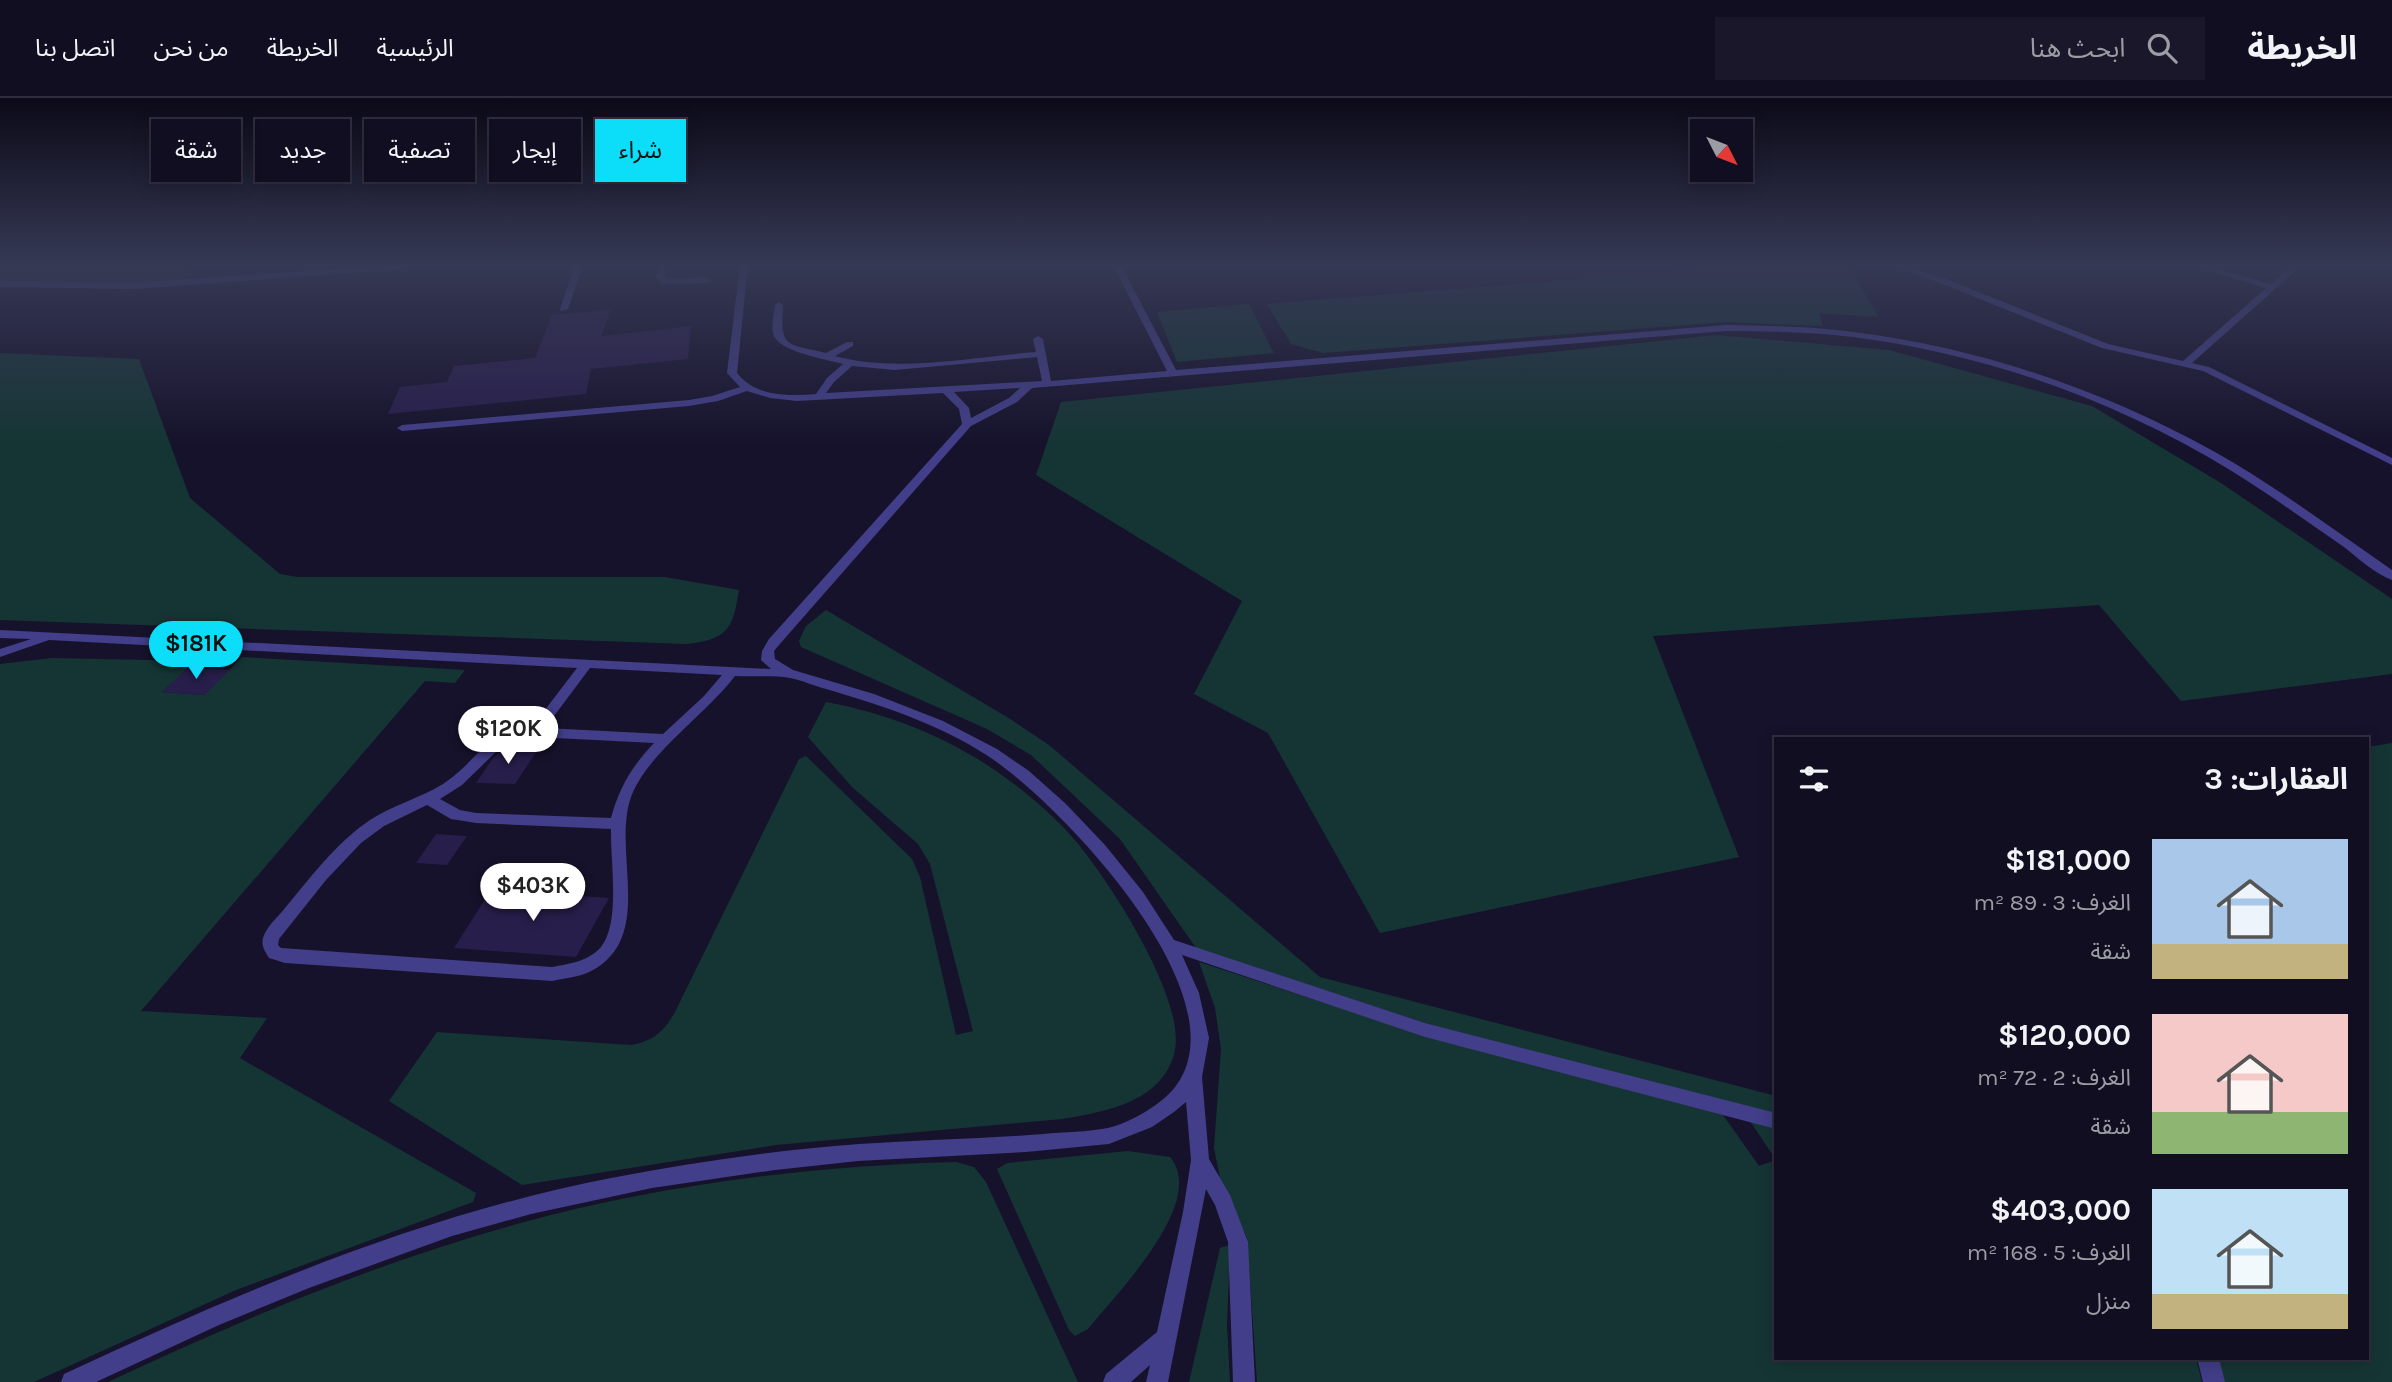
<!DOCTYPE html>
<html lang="ar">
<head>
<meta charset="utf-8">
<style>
	:root { --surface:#100e20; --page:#191729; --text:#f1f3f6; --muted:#9c9ca5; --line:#302e3e; --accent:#0cdefa }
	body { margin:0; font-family:Karla,"Noto Sans Arabic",sans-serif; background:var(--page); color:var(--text); direction:rtl; height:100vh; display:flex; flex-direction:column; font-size:26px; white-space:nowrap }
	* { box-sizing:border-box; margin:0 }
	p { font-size:23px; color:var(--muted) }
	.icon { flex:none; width:38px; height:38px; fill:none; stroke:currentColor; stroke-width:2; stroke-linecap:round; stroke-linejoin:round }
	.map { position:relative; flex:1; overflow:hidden; direction:ltr }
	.drawer { position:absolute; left:1774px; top:639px; width:595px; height:623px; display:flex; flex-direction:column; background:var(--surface); border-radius:0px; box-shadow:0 4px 18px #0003,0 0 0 2px var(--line); direction:rtl }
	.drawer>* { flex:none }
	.top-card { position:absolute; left:21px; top:21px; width:665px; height:63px; direction:rtl; display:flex; gap:14px }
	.needle { width:46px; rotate:132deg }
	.tools { position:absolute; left:1690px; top:21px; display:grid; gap:14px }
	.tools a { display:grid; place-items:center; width:63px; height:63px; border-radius:0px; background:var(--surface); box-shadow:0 4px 18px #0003,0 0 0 2px var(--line); font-size:35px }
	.price { position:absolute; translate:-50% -60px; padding:0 16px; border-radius:24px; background:#fff; color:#222; font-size:23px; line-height:46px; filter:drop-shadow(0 2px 4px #0008) }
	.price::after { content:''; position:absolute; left:50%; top:42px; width:21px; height:16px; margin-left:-10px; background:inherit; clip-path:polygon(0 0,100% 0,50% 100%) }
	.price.current { background:var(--accent); color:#111 }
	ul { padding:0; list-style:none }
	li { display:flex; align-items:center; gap:21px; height:175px; padding:0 21px }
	li span { display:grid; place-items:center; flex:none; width:196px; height:140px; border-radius:0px; color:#555 }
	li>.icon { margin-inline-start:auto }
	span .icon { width:84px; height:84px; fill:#fffc; stroke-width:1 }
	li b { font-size:30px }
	h2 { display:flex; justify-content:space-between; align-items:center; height:84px; padding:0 21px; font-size:30px }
	.chip { padding:0 24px; border-radius:0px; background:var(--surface); box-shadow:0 4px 18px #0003,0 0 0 2px var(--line); font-size:24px; line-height:63px }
	.chip.current { background:var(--accent); color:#111 }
	header { display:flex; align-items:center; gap:42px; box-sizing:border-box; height:98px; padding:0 35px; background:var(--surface); border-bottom:2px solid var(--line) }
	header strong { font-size:33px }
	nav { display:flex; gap:38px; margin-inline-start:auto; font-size:24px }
	.search { width:490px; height:63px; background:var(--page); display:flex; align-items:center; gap:18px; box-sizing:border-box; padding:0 24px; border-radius:0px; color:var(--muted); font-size:26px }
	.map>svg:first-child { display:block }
</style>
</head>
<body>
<header>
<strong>الخريطة</strong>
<div class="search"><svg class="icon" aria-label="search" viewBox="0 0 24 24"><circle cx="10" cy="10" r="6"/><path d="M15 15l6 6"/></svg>ابحث هنا</div>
<nav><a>الرئيسية</a><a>الخريطة</a><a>من نحن</a><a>اتصل بنا</a></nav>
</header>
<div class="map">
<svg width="2392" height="1284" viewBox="0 0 2392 1284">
	<rect width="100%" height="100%" fill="#16122b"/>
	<path fill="#153534" d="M0,167H183L193,176C177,193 31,184 0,183Z
		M1754,167H1847L1879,219L1819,215L1823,228L1726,224L1323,255L1291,246L1267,206Z
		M1249,206L1274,255L1177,264L1157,214Z
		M1717,237L1889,252L2092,308L2221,385L2392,501V576L2181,603L2099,507L1653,538L1739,759L1380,835L1268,635L1194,596L1242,503L1036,377L1061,304Z
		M0,255L139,261L190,400L280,476L297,479H665L739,492C733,530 728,542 686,546L0,522Z
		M826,512L1007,619L1049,647L1320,879L1776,998V1017L1425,925L1196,850L1120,741L1031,657L987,631L801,549L799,543L806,528Z
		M242,559L465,572L455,585L425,583L141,913L267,920L240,960L476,1095L473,1104L236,1192L34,1284H0V566L52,560L196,563L162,594L204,597Z
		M826,604C892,616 957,643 1010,683C1038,704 1065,728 1086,756C1116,795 1188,906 1174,956C1161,1005 1103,1014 1062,1021L776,1047L522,1087L389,1003L437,934L631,947C653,943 664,934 675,914L799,661L806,658L912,761L920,779L956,937L973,933L930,766L918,746L852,689L808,639Z
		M2392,645V1284H2224L2219,1260H2368V649Z
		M1199,864L1423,937L1723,1017L1759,1068L1776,1062L1748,1020L1776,1028V1260H2196L2202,1284H1257L1247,1140L1220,1080L1214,1050L1221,951L1215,910Z
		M1128,1053L1170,1059C1208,1104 1116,1196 1088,1231L1075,1238L1069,1232L997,1071L1007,1065Z
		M956,1064L974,1069L986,1084L1078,1284H108C240,1222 376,1165 517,1126C658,1087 810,1068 956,1064Z
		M1230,1147L1227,1227L1230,1284H1189L1220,1150Z"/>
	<path fill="#281e4b" d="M610,212L602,238L691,228L688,261L591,271L586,296L388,316L400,289L447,284L454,268L535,260L552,217Z
		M188,569L230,572L204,597L162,594Z
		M507,648L539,650L515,686L476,685L493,660Z
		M436,736L467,738L447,767L416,765Z
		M491,792L609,800L576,859L454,850Z"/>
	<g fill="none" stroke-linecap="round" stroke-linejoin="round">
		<path fill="#423e89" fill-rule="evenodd" d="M387,167H425L421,170L134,191L0,189V183L134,185Z
			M575,167H583L568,211L561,213L560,211Z
			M659,167H667L664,178L668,181L707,179L711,182L707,185L663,186L656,179Z
			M740,167H748L737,275C756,299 788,298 816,296L827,280L843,266C827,261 776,254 773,235C771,227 774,216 775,207L779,204L783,207C780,251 786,245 826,255L847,244H853V248L835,258C897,275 972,259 1036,254L1033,241L1038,238L1043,241L1051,283L1167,273L1113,167H1121L1176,272L1726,227C1769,228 1811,228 1854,234C1981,250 2103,292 2215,354C2277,389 2334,432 2392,472V482C2375,476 2358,460 2344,449C2306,423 2269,396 2230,372C2115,302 1986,256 1853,239C1811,234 1768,233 1726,233L1032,290L1017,304L971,328L779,547L774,553L775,561L793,572L874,596L943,623L997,651L1029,673L1066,706L1105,747L1143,794L1174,842L1425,925L1776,1015V1031L1425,939L1182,857L1199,895L1209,940L1202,979L1209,1061L1230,1097L1248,1144L1255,1284H1233L1228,1144L1215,1107L1206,1091L1168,1284H1146L1150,1267L1131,1284H1103L1106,1276L1157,1234L1183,1114L1191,1062L1186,1004L1174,1014L1152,1029L1109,1046L1026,1054L858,1063L775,1072L652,1090L531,1116L452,1138L309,1190L219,1227L96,1284H61L64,1276C240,1194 420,1117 611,1080C693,1064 776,1052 859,1046C920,1042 982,1041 1043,1036C1064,1034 1087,1034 1108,1030C1125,1026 1143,1016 1157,1006C1272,925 1061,705 988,658C939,626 881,607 826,591C814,588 802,582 790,580C774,577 753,579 735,578C706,616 652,652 633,694C609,749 657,836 593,872C582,879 565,880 552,883L285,865L269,860C265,853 261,848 263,840C266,829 278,819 285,810C311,779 336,745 370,722C393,707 420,700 443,686C478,663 483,635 531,630L577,570L49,542L0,559V551L31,541L0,540V532L771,571L761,562L762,553L769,541L962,326L959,311L943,295L797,303L770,300L747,293L718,303L689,308L402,333L397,330L402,327L689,302L712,298L740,289L727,275ZM1037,259L1042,283L826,295L834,284L852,268L895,272ZM1020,290L1009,300L971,320L969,310L954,294ZM590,570L722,577L704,598L663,636L545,630ZM535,639L654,645C632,668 619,690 611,720L476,715L460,712L440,701L462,687L503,647L520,640ZM427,707L451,721L476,725L611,731C610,762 621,824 601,849C589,863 569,866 552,869L281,850L278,847L279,841L326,782L361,745L384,728Z
			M1889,167H1901L1946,181L2108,246L2183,263L2266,190L2189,167H2202L2271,186L2293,167H2302L2192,265L2209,269L2392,360V367L2203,273L2102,250L1940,185Z
			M2197,1260H2219L2225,1284H2203Z"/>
	</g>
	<linearGradient id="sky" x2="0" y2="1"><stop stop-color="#0c0a18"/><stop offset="0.48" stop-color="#363955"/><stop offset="1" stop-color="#363955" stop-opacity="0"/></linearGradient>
	<rect width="2392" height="347" fill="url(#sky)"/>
</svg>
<div class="tools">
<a><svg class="needle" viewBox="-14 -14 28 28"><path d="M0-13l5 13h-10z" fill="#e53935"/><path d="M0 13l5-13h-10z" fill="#9c9ca5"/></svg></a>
</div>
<b class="price current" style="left:196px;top:583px">$181K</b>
<b class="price" style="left:508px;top:668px">$120K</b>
<b class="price" style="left:533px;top:825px">$403K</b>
<div class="top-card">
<a class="chip current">شراء</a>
<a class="chip">إيجار</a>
<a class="chip">تصفية</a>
<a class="chip">جديد</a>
<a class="chip">شقة</a>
</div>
<section class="drawer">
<h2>العقارات: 3<svg class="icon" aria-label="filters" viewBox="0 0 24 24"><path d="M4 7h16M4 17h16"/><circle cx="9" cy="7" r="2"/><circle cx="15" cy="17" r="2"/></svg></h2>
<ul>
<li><span style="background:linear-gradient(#a9c7e8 75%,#c2b280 0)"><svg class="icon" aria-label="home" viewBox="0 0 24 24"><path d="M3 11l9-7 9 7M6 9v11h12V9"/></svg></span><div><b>$181,000</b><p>الغرف: 3 · 89 m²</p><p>شقة</p></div></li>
<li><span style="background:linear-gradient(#f6c9c9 70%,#8fb573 0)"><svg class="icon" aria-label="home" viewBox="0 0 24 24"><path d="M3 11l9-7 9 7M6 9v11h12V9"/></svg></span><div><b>$120,000</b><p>الغرف: 2 · 72 m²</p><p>شقة</p></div></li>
<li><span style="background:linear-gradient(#bfe0f5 75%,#c2b280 0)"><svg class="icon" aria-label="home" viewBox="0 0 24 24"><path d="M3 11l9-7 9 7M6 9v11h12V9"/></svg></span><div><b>$403,000</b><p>الغرف: 5 · 168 m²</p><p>منزل</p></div></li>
</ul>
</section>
</div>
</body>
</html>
